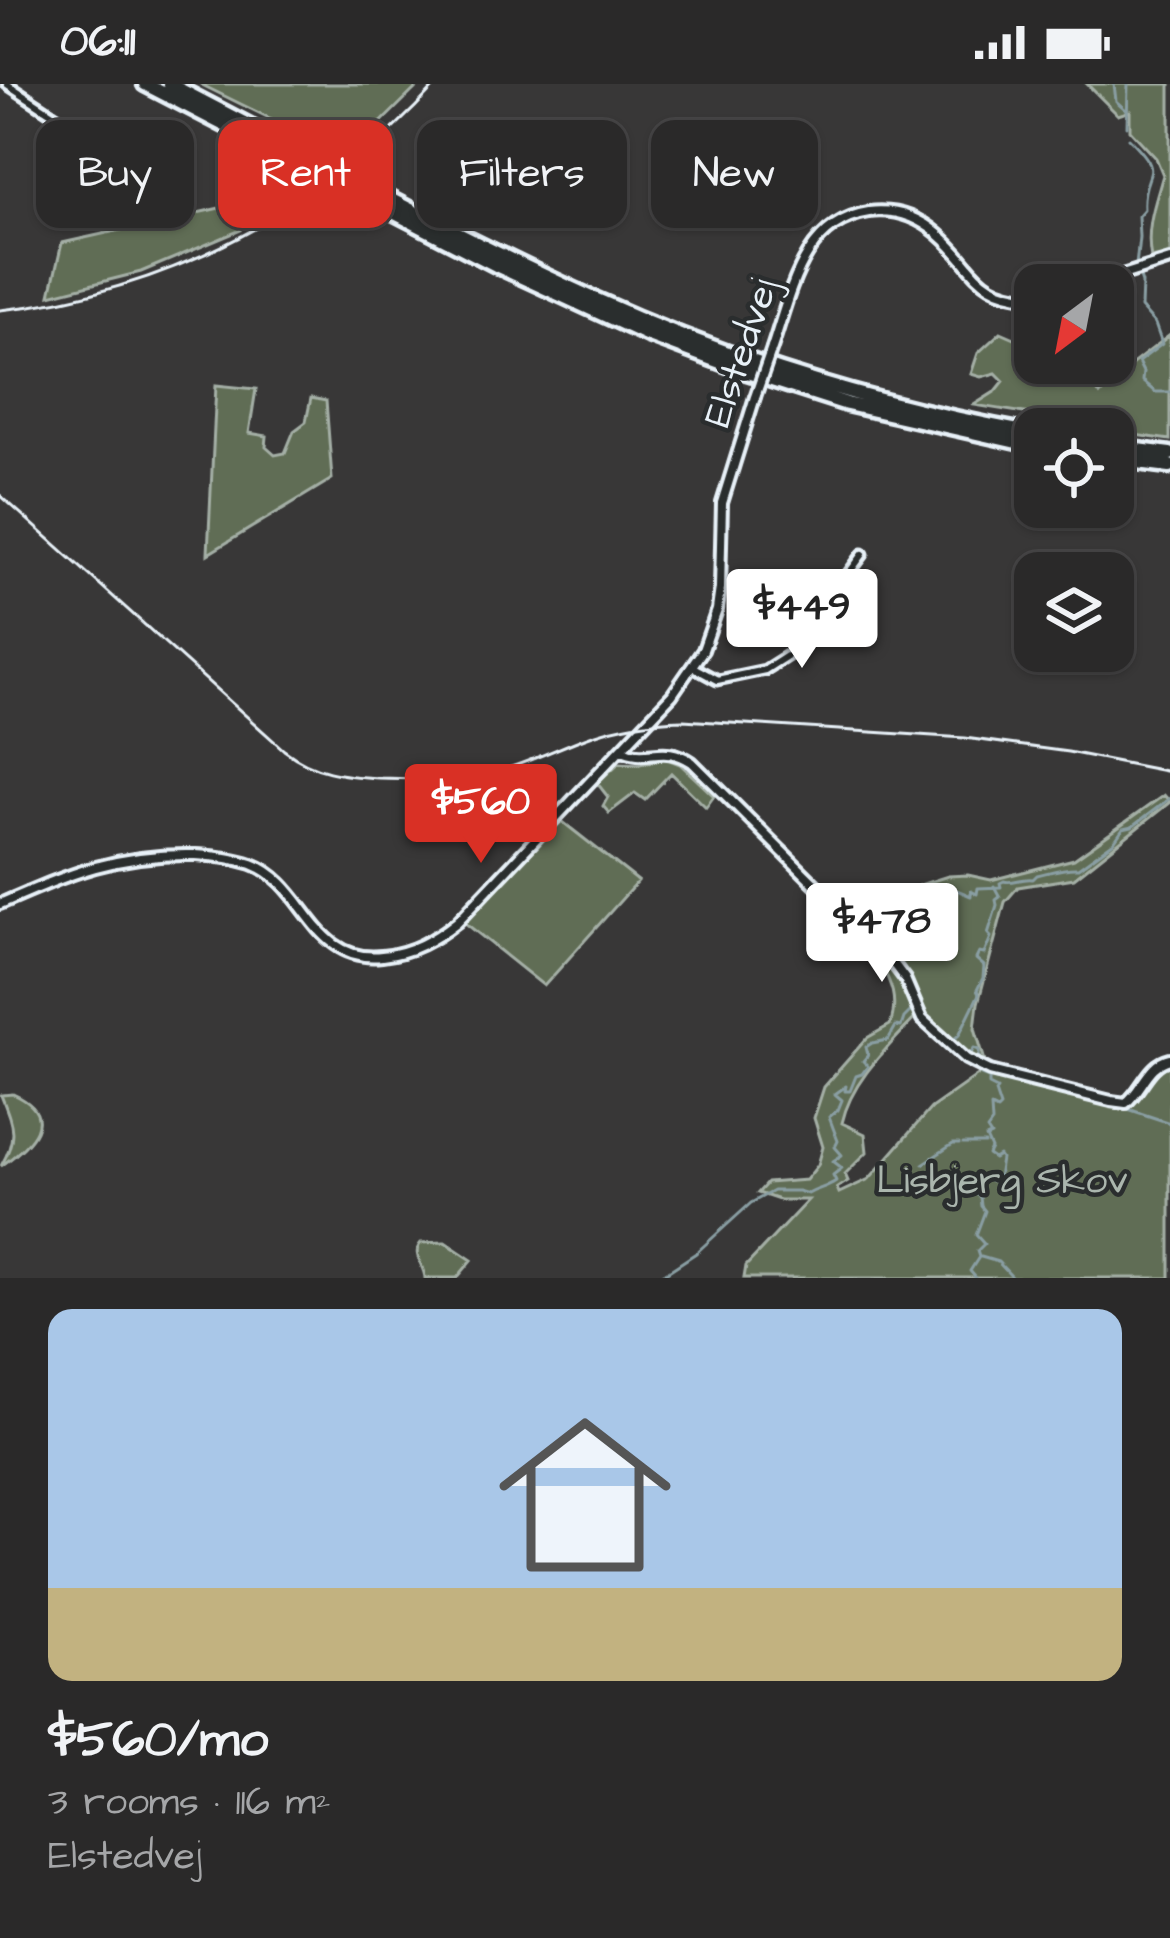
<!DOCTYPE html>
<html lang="en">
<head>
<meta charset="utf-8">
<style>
	:root { --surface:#2a2929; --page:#363535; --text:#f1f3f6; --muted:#a5a6a8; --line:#464546; --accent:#d93025 }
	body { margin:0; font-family:"Architects Daughter",sans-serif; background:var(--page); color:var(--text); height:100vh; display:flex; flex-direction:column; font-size:45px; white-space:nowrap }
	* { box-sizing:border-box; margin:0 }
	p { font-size:39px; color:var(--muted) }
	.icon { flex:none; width:66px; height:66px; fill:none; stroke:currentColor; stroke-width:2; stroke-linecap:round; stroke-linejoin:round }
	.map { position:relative; height:1194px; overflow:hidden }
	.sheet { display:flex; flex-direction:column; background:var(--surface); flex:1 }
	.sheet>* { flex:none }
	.hud { position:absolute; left:36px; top:36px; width:1098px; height:108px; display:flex; gap:24px }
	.needle { width:78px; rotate:212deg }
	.buttons { position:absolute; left:1014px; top:180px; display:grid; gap:24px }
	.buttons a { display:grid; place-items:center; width:120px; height:120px; border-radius:24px; background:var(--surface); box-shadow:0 3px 9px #0004,0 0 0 3px var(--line); font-size:60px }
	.price { position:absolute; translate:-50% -102px; padding:0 27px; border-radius:12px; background:#fff; color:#222; font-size:39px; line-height:78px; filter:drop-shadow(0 3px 6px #0008) }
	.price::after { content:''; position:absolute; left:50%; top:72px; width:36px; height:27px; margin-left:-18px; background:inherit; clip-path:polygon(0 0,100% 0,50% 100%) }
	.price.on { background:var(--accent); color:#fff }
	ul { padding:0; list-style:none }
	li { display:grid; align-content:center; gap:24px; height:636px; padding:0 48px }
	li+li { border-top:3px solid var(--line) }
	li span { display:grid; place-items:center; height:372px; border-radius:24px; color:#555 }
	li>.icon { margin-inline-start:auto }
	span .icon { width:216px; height:216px; fill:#fffc; stroke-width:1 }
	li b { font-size:51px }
	.tag { padding:0 42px; border-radius:24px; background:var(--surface); box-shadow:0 3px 9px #0004,0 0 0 3px var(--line); font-size:42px; line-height:108px }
	.tag.on { background:var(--accent); color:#fff }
	.status { display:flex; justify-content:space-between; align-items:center; height:84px; padding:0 60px; background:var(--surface); direction:ltr }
	.status svg { height:33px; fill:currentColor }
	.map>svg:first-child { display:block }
</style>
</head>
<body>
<div class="status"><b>06:11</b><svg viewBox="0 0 49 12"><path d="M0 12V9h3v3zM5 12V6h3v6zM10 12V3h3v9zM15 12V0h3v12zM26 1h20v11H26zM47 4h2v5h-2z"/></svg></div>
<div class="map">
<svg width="1170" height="1194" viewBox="0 0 1170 1194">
	<rect width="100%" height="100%" fill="#383737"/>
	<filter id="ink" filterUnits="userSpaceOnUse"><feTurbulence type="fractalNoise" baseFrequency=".00833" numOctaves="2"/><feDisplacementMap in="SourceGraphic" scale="24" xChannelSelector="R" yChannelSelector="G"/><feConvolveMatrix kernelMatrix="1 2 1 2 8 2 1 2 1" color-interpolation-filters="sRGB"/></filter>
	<g filter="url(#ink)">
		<path fill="#616d54" stroke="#a4afa6" stroke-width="3" d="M200,0H420L347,72Z
			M1087,0H1170V170L1151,174C1145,145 1155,119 1163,91L1156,74L1130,46V27L1118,31Z
			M233,121L241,146L141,188L50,211L62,159Z
			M1001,248L1035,263V279C1079,279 1075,276 1100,311L1118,291L1170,251V356L1113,348V345H1092L1068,336L974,321L996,307L1004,297L996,289L981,293L971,290L978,269Z
			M216,301L256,305L249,349L267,352L266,363L275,371L285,369L294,347L306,338L311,314L326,317L332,395L208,470Z
			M665,674L680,680L714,712L706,723L671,689L645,716L635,709L609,729L603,722L608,713L597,699L619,679L640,680Z
			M1164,711L1170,718L1074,794L1018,803L1005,818L978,919L975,944L985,977L981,982L976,980L925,934L912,900L867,842L897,812L920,801L948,792L968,791L991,796L1074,775Z
			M559,735L638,797L544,902L464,838Z
			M877,860L909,907L917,932C888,963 851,997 842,1039L865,1050L867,1068L845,1090L848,1097L837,1104L839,1109L869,1095L931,1024L982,988L1118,1022L1133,1020L1160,983L1170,980V1194H744L746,1182L808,1116H779L758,1109L767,1099L806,1096L818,1081L823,1063L814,1034L824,1003L867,954L890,941C901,910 886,892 873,863Z
			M13,1010C62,1032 30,1061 1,1082C18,1052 13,1042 1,1011Z
			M445,1158L472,1176L457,1194H425C424,1181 411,1170 421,1159Z"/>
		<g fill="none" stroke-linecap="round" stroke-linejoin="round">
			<path stroke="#899ea3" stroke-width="3" d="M1114,0L1116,17L1125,25
				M1127,42L1128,0
				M1129,54C1169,94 1141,84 1144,125L1138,132L1139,153L1136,182
				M1139,190L1142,199L1141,224L1155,240L1162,260L1138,278L1143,288L1142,297L1155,308H1170
				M874,846L899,814L915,810L921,804L930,813L935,811L931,807L940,803L945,807L952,804L971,812V807L977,810L978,804L1001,803L1000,799L1004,797C1013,800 1022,793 1033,795L1037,791C1050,788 1065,783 1078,784L1114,758L1123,745L1132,743L1170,714
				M875,847C888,862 905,880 912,898
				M979,977V966L974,964L970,971L953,956L959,951L979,910L977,906L983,894L984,882L976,875L979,869L984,870L991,853L988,850L997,821L996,816L1000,813L994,802
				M983,990L1124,1024
				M1128,1025L1170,1039
				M963,1060H985
				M923,1080L953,1060H959
				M981,1173L998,1178L1013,1194
				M658,1194L696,1169L751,1119L773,1107H798L808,1110C818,1104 826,1104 836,1097L833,1091L842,1084L833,1077L842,1071L835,1063L838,1057L829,1033L838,1026L842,1016L835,1010L846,1002L845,1007H850L856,992L862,990L868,982L863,977L868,971L866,963L872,959L888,956L896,942L901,943L904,934L912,926L906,907
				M976,1194L970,1187L979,1173L977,1167L984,1160L976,1151L985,1127L981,1122L980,1113L975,1110L976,1102L983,1094L992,1097L998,1094L1001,1075L999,1072L994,1075L988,1071L991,1065L986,1054L991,1052L987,1046L992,1039L991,1023L997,1026L1000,1023L995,1008L997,1005L989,1001V994L981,991"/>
			<g stroke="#e8f1f8" stroke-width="15">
				<path id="minor" d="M7,0L65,38
					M693,583L717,596L765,586L790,570L863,470"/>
			</g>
			<g stroke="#e8f1f8" stroke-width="16">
				<path id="tertiary" d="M1091,201L1170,176
					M772,264C790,211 802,138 869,128C894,125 918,133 938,150C978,184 972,209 1035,214
					M621,665C647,679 662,658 692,678L836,821L868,846L905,895L922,935L966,975L990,987L1111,1017L1126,1019C1143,1005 1148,980 1170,975
					M0,820C71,789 117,769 196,771C215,772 234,774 252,780C307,800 312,880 382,872C412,869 434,856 457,838L672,611L703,566L717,526L720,504L722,419L755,313"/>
			</g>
			<g stroke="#e8f1f8" stroke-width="21">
				<path id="motorway" d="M145,0L496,181L648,251L744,287L847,320L1035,362
					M169,0C309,72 448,149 592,214C733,278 883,323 1035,350
					M1113,363L1170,370
					M1113,375L1170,382"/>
			</g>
			<use href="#minor" stroke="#2a2d2e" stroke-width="6"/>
			<use href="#tertiary" stroke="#2a2d2e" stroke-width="8"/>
			<use href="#motorway" stroke="#2a2d2e" stroke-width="12"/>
			<path stroke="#e8f1f8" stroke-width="3" d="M0,226C169,208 324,125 437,0
				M0,411L284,666C314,689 343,692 379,694C419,695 459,697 498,687C531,678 561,662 593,651C622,641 652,637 683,636L965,654L1068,668L1170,688"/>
			<g stroke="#e8f1f8" stroke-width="16" stroke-linecap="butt">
				<path id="tertiary-bridge" d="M755,313L772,264"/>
			</g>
			<use href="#tertiary-bridge" stroke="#2a2d2e" stroke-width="8"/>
		</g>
	</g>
	<g text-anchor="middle" stroke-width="9" stroke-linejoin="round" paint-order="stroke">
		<g font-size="39" fill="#e8f1f8" stroke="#2a2d2e">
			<text transform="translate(739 268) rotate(-71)" y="14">Elstedvej</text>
		</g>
		<g font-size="39" fill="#abb6ae" stroke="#2a2d2e">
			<text x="1002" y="1109">Lisbjerg Skov</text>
		</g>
	</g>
</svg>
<div class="buttons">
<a><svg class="needle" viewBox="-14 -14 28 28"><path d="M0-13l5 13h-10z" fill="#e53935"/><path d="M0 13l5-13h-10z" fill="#a5a6a8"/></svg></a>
<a><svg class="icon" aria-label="locate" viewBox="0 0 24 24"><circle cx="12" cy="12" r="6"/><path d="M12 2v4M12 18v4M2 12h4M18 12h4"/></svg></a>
<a><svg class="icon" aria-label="layers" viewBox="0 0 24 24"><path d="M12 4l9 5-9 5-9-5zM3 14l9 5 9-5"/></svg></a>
</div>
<b class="price" style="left:802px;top:587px">$449</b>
<b class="price on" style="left:481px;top:782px">$560</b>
<b class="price" style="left:882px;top:901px">$478</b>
<div class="hud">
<a class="tag">Buy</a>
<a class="tag on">Rent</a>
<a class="tag">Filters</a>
<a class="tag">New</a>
</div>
</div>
<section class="sheet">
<ul>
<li><span style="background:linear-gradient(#a9c7e8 75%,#c2b280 0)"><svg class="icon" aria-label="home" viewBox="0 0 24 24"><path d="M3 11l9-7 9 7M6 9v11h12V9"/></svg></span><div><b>$560/mo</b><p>3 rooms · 116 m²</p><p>Elstedvej</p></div></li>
</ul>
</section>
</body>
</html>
